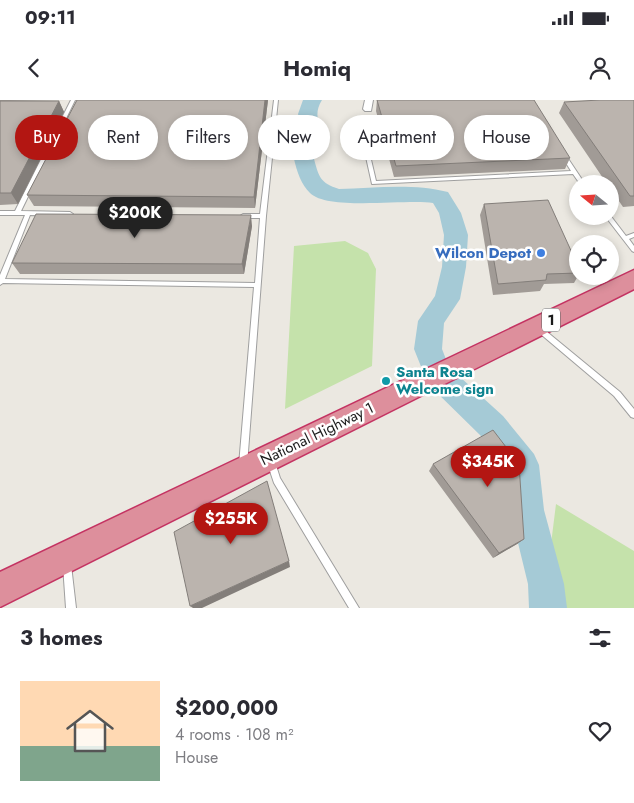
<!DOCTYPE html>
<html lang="en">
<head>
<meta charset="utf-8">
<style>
	:root { --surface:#fff; --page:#f2f2f3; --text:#2b2b33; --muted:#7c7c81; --accent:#b31612 }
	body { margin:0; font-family:Jost,sans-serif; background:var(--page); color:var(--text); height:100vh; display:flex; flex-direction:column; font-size:19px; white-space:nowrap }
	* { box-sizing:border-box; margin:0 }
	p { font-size:16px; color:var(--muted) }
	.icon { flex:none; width:28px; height:28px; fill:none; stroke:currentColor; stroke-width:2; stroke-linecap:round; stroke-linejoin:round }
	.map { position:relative; height:508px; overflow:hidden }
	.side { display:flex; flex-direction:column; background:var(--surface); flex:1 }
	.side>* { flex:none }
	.banner { position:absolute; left:15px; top:15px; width:605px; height:45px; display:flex; gap:10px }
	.needle { width:32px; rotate:288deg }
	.controls { position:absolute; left:569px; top:75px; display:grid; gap:10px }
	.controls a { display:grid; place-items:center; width:50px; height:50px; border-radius:50%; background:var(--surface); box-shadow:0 2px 8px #0003; font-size:25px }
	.price { position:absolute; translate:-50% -42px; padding:0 11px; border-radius:18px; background:var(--accent); color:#fff; font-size:16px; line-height:32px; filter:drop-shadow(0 1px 2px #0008) }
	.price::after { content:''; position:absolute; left:50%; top:30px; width:15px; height:11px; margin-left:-8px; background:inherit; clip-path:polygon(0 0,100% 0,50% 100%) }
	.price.selected { background:#222; color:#fff }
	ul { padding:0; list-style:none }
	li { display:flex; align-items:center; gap:15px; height:125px; padding:0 20px }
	li span { display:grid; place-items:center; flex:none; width:140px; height:100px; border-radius:0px; color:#555 }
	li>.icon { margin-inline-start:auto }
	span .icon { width:60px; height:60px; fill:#fffc; stroke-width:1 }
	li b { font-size:21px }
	h2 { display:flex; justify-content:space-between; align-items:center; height:60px; padding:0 20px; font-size:21px }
	.pill { padding:0 18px; border-radius:22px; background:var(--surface); box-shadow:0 2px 8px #0003; font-size:18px; line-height:45px }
	.pill.selected { background:var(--accent); color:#fff }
	.status { display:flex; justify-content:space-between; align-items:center; height:35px; padding:0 25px; background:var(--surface); direction:ltr }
	.status svg { height:14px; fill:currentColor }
	header { display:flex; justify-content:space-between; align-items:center; height:65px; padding:0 20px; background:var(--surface); font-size:22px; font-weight:700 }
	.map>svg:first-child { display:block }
</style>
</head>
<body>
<div class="status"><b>09:11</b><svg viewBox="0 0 49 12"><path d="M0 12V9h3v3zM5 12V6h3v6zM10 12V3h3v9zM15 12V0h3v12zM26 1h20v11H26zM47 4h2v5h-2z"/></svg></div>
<header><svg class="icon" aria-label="back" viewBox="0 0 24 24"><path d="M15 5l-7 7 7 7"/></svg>Homiq<svg class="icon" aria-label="person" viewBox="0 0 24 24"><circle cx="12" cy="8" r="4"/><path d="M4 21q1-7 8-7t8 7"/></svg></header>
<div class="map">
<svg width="634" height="508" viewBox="0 0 634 508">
	<rect width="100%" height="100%" fill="#ebe8e1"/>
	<path fill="#c5e2ab" d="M345,141L368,153L376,169L372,266L285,309L294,146Z
		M556,404L634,451V508H548L546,484Z"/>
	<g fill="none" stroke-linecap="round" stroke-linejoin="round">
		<path fill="#a5cad6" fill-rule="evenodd" d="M303,0H322C313,14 319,25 325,39L314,59C319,77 320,83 339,89C374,88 413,83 448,92L461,113L468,135L466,167L460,199L444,223L442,249L449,267L503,316L534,354L539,365L544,410L564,484L567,508H529L528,484L510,410L508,370L481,336L428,284L414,249L418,221L435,196L442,167L444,135L439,113L433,103C405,99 328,111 310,93C301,84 297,72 294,59L305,39L298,14Z"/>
		<g stroke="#9f9f9f" stroke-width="2">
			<path id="lane" d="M71,0H75L21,111L70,112L73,114L70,116L30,115L5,179L255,183L260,118H243L240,116L243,114H260L274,0H278L266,116L247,365L246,368L243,369L240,368L239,365L254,187L3,183L0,185V175L25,115H0V111H15Z
				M358,20L362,21L376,81L571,71L561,55L563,53L565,54L585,84H580L573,74L372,84L358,21Z
				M610,115L626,136L634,133V137L629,139L634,146V152L632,151L605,116H610Z
				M539,226L541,227L620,292L634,309V318L631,317L614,296L537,231L536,229L537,227Z
				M271,358L274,359L280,378L359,508H349L274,383L267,362L268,359Z
				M67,461L70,462L71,465L76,508H66L63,465L64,462Z"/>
		</g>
		<g stroke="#9f9f9f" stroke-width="2">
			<path id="street" d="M365,0H373L371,11H365L363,9Z"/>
		</g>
		<g stroke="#c43362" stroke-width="3">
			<path id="highway" d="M634,170V189L0,507V472Z"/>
		</g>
		<use href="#lane" fill="#fff" fill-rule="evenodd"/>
		<use href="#street" fill="#fff" fill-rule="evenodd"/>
		<use href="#highway" fill="#dd8f9c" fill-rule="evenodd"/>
	</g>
	<path fill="#a19b96" d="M0,0H66L10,1H59L64,12L18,104L0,105Z
		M77,0H268L255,108L34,106L27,95Z
		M377,0L570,58L565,69L394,77L376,11Z
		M634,0V106L623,107L610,88V84H607L559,13L564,2Z
		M484,104L578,166V176L574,183L544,184L540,191L493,195L480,115Z
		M252,126L244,174H20L12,163Z
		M433,364L524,439L517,444L493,458L429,371Z"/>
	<path fill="#837e7a" d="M265,0H268L255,108L254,97Z
		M59,1L64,12L18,104L11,93Z
		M251,115L252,126L244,174L242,164Z
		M524,439L517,444L493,458L499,453Z
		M289,461L290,467L202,508H193L190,506Z"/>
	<path fill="#bbb4ae" stroke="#837e7a" d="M77,0H265L254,97L27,95Z
		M377,0H534L570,58L396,66Z
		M600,0H634V96H630L564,2Z
		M0,1H59L11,93H0Z
		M548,100L578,166V173L547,174L546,180L498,184L484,104Z
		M36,114L251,115L242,164L12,163Z
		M493,330L519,364L524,439L499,453L433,364Z
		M267,381L289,461L190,506L174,432Z"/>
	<circle fill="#3f7fe0" stroke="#fff" stroke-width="2" cx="541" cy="153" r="5"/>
	<circle fill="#0f9aa8" stroke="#fff" stroke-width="2" cx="386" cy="281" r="5"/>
	<g text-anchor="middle" stroke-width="5" stroke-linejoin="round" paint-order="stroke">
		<rect fill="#fff" stroke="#5f5f5f" stroke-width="1" x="542" y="208.5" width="18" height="23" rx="4"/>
		<g font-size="14" font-weight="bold" fill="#1b1b1b">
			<text x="551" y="225">1</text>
		</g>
		<g font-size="15" font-weight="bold" fill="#366cbe" stroke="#fff" text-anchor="end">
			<text x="531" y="158">Wilcon Depot</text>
		</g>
		<g font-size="15" font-weight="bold" fill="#0d838f" stroke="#fff" text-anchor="start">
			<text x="396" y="277">Santa Rosa<tspan x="396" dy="17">Welcome sign</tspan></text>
		</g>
		<g font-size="15" fill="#1b1b1b" stroke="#fff">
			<text transform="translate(317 334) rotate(-26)" y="5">National Highway 1</text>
		</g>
	</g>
</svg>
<div class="controls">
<a><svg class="needle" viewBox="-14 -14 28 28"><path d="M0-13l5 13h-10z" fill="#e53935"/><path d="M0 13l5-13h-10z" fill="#7c7c81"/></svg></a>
<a><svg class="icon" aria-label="locate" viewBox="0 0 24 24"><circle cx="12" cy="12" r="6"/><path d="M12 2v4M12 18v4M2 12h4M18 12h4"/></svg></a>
</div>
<b class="price selected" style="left:135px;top:139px">$200K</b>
<b class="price" style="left:488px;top:388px">$345K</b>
<b class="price" style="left:231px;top:445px">$255K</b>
<div class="banner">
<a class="pill selected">Buy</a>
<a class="pill">Rent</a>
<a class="pill">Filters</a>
<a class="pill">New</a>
<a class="pill">Apartment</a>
<a class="pill">House</a>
</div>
</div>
<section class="side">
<h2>3 homes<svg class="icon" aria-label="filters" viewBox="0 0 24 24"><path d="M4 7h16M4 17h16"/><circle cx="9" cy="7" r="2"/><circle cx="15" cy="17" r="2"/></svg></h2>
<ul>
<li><span style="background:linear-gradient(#ffd9b3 65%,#7fa58c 0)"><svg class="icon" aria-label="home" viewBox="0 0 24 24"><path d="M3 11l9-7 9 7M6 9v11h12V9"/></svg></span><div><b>$200,000</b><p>4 rooms · 108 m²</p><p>House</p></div><svg class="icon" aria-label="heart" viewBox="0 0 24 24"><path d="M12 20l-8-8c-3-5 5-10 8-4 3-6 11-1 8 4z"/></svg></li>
</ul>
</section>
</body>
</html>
